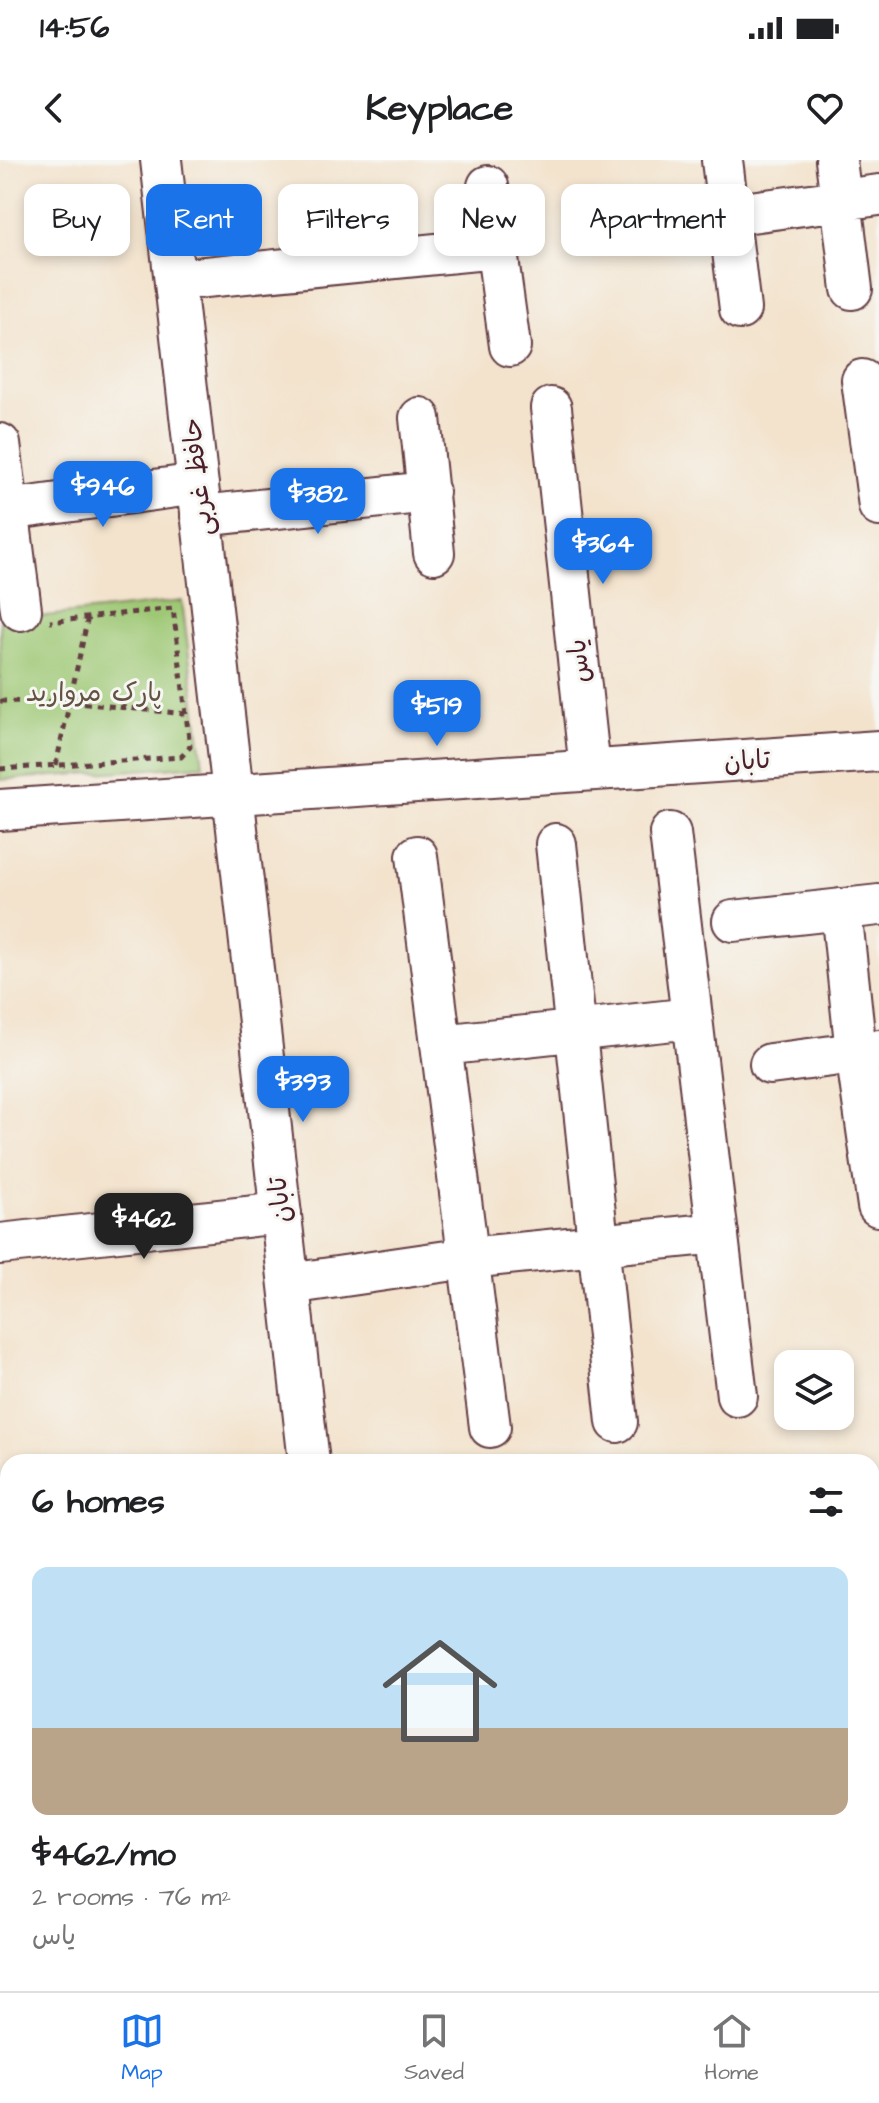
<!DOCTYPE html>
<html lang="en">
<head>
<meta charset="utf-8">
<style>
	:root { --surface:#fff; --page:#f2f2f2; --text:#202124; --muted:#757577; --line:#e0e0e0; --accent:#1a73e8 }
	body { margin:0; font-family:"Architects Daughter","Playpen Sans Arabic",sans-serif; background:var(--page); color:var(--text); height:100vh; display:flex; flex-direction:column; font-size:30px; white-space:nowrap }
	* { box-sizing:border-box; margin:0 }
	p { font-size:26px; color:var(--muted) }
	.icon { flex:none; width:44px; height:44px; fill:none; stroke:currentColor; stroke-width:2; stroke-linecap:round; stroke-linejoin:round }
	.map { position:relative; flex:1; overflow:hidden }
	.panel { position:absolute; left:0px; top:1294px; width:880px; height:538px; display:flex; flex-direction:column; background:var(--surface); border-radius:24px 24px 0 0; box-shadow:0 4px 12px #0003 }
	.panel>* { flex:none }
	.banner { position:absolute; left:24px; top:24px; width:832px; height:72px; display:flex; gap:16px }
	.buttons { position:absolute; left:774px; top:1190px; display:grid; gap:16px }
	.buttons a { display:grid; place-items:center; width:80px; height:80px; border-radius:16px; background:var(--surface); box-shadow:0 4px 12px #0003; font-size:40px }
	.price { position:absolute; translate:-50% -68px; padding:0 18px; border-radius:16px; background:var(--accent); color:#fff; font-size:26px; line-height:52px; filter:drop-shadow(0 2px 4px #0008) }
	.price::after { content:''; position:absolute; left:50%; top:48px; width:24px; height:18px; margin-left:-12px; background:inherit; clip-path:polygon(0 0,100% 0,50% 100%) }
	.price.current { background:#222; color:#fff }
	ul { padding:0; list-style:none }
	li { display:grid; align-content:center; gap:16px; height:424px; padding:0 32px }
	li span { display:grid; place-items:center; height:248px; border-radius:16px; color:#555 }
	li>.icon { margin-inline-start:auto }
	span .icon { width:144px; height:144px; fill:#fffc; stroke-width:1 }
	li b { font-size:34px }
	h2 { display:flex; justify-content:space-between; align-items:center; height:96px; padding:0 32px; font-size:34px }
	.tag { padding:0 28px; border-radius:16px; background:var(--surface); box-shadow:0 4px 12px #0003; font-size:28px; line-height:72px }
	.tag.current { background:var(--accent); color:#fff }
	.status { display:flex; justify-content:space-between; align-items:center; height:56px; padding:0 40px; background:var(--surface); direction:ltr }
	.status svg { height:22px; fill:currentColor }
	header { display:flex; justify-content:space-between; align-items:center; height:104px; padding:0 32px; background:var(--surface); font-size:36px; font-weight:700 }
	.tab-bar { display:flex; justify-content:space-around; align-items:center; height:112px; border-top:2px solid var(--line); background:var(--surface); font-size:22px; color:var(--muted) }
	.tab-bar a { display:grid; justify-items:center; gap:4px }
	.tab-bar .current { color:var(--accent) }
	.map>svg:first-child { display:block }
</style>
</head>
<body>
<div class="status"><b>14:56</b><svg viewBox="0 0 49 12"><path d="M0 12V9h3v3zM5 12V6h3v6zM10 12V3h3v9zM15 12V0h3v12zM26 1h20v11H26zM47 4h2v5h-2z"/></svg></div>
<header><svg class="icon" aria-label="back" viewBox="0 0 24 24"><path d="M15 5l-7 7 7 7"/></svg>Keyplace<svg class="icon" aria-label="heart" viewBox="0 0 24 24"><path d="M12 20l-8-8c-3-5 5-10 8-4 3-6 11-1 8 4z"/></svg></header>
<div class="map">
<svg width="879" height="1831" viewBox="0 0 879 1831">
	<rect width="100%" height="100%" fill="#f6f6f2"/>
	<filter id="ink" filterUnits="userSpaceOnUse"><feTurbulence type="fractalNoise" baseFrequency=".0125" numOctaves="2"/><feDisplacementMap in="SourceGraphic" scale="16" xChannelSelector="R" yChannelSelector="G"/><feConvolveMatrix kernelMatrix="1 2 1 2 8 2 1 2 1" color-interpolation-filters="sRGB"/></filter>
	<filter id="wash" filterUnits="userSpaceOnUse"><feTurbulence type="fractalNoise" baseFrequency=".006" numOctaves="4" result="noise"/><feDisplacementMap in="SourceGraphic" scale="32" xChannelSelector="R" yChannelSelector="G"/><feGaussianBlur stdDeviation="1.8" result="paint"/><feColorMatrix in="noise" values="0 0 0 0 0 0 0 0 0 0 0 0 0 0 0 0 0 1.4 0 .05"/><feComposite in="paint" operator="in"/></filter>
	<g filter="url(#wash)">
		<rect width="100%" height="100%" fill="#f3e3cd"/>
		<path fill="#9ec874" stroke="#747450" stroke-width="2" d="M182,441L203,605L0,620V461Z"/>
	</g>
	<g filter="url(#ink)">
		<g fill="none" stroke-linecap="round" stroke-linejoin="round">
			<g stroke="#633c43" stroke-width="44">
				<path id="minor" d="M161,0L309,1302
					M722,0L740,149
					M836,0L852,129
					M488,26L510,186
					M728,55L879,35
					M175,120L496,88
					M862,220L879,346
					M551,248L590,610
					M420,258L434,393
					M0,284L21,450
					M0,351L198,324
					M201,356L429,332
					M0,650L879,591
					M670,673L737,1236
					M556,684L617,1262
					M417,696L490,1267
					M841,749L856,893L878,1046
					M733,761L879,745
					M441,885L692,858
					M770,904L879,890
					M0,1084L281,1053
					M289,1124L468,1098L718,1073
					M365,1824L366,1831"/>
			</g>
			<g stroke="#633c43" stroke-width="48">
				<path id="major" d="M0,1653L8,1654
					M872,1717L879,1718
					M872,1768H879"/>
			</g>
			<path stroke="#633c43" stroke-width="5" stroke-dasharray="6 6" stroke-linecap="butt" d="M0,541L69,542L186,554
				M56,605L88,457
				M0,609L181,597L190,587L173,448L50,462"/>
			<use href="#minor" stroke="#fff" stroke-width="40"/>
			<use href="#major" stroke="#fff" stroke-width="44"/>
		</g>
	</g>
	<g text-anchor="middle" stroke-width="6" stroke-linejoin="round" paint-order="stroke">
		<g font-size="26" fill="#4a1f2b" stroke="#f6f6f2">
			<text transform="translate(197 317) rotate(-96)" y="9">حافظ غربی</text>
			<text transform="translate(578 501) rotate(-96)" y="9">یاس</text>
			<text transform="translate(747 600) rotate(-4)" y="9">تابان</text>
			<text transform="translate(279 1040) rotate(-97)" y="9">تابان</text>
		</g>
		<g font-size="26" fill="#635241" stroke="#f6f6f2">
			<text x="94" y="541">پارک مروارید</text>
		</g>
	</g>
</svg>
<div class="buttons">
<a><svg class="icon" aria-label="layers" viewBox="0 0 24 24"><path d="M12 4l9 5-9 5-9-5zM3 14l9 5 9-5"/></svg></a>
</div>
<b class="price" style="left:103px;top:369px">$946</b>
<b class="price" style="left:318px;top:376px">$382</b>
<b class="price" style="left:603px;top:426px">$364</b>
<b class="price" style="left:437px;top:588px">$519</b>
<b class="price" style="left:303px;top:964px">$393</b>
<b class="price current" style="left:144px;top:1101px">$462</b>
<div class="banner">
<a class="tag">Buy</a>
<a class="tag current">Rent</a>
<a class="tag">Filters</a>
<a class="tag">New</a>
<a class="tag">Apartment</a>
</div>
<section class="panel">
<h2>6 homes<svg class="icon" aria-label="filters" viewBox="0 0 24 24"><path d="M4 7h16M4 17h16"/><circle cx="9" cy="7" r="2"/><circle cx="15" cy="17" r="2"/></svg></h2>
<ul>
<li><span style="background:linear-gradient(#bfe0f5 65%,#b9a48a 0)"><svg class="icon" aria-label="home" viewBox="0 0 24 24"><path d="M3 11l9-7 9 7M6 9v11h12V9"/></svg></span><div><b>$462/mo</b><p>2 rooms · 76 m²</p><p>یاس</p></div></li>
</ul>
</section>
</div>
<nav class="tab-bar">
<a class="current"><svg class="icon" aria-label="map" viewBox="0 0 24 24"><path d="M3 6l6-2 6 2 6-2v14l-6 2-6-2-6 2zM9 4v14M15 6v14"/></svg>Map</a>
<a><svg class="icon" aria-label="saved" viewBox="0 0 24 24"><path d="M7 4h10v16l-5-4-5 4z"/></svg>Saved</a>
<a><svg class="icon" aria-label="home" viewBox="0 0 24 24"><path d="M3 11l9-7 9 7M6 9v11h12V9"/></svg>Home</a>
</nav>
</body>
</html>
